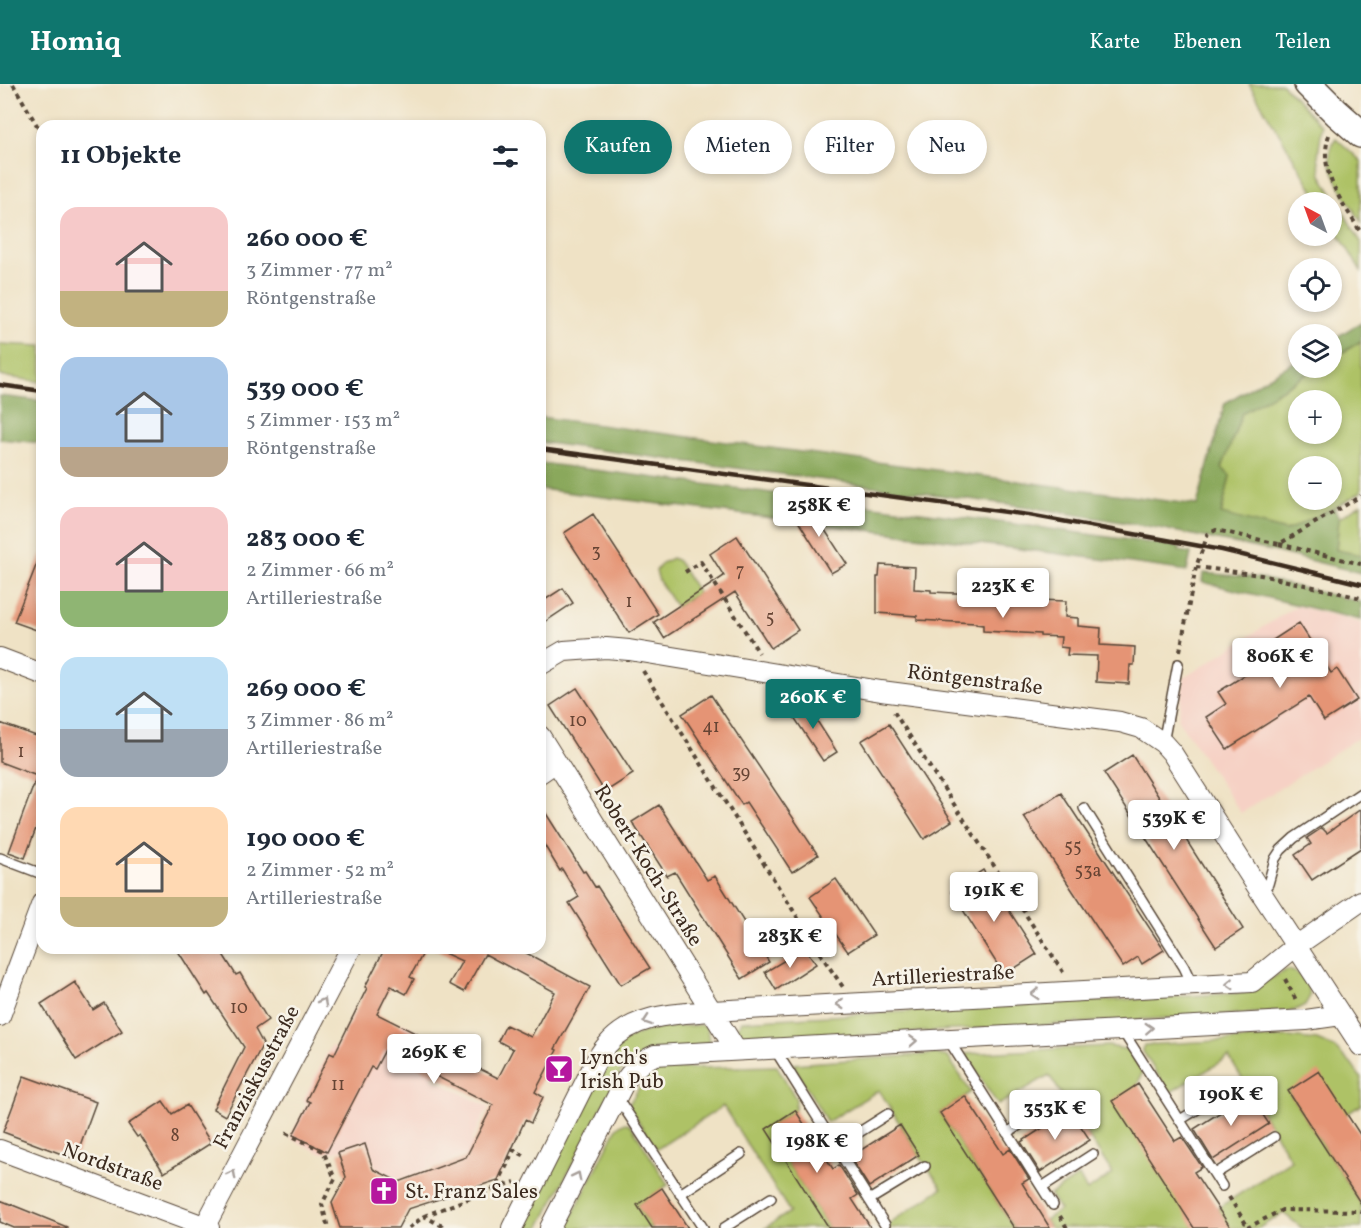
<!DOCTYPE html>
<html lang="de">
<head>
<meta charset="utf-8">
<style>
	:root { --surface:#fff; --page:#f2f2f3; --text:#1f2937; --muted:#747a83; --accent:#0f766e }
	body { margin:0; font-family:Vollkorn,serif; background:var(--page); color:var(--text); height:100vh; display:flex; flex-direction:column; font-size:22px; white-space:nowrap }
	* { box-sizing:border-box; margin:0 }
	p { font-size:20px; color:var(--muted) }
	.icon { flex:none; width:33px; height:33px; fill:none; stroke:currentColor; stroke-width:2; stroke-linecap:round; stroke-linejoin:round }
	.map { position:relative; flex:1; overflow:hidden }
	.side { position:absolute; left:36px; top:36px; width:510px; height:834px; display:flex; flex-direction:column; background:var(--surface); border-radius:18px; box-shadow:0 3px 9px #0003 }
	.side>* { flex:none }
	.hud { position:absolute; left:564px; top:36px; width:570px; height:54px; display:flex; gap:12px }
	.needle { width:39px; rotate:319deg }
	.fabs { position:absolute; left:1288px; top:108px; display:grid; gap:12px }
	.fabs a { display:grid; place-items:center; width:54px; height:54px; border-radius:50%; background:var(--surface); box-shadow:0 3px 9px #0003; font-size:30px }
	.price { position:absolute; translate:-50% -51px; padding:0 14px; border-radius:6px; background:#fff; color:#222; font-size:20px; line-height:39px; filter:drop-shadow(0 2px 3px #0008) }
	.price::after { content:''; position:absolute; left:50%; top:36px; width:18px; height:14px; margin-left:-9px; background:inherit; clip-path:polygon(0 0,100% 0,50% 100%) }
	.price.active { background:var(--accent); color:#fff }
	ul { padding:0; list-style:none }
	li { display:flex; align-items:center; gap:18px; height:150px; padding:0 24px }
	li span { display:grid; place-items:center; flex:none; width:168px; height:120px; border-radius:18px; color:#555 }
	li>.icon { margin-inline-start:auto }
	span .icon { width:72px; height:72px; fill:#fffc; stroke-width:1 }
	li b { font-size:26px }
	h2 { display:flex; justify-content:space-between; align-items:center; height:72px; padding:0 24px; font-size:26px }
	.tag { padding:0 21px; border-radius:27px; background:var(--surface); box-shadow:0 3px 9px #0003; font-size:21px; line-height:54px }
	.tag.active { background:var(--accent); color:#fff }
	header { display:flex; align-items:center; gap:36px; box-sizing:border-box; height:84px; padding:0 30px; background:var(--accent); color:#fff }
	header strong { font-size:28px }
	nav { display:flex; gap:33px; margin-inline-start:auto; font-size:21px }
	.map>svg:first-child { display:block }
</style>
</head>
<body>
<header>
<strong>Homiq</strong>
<nav><a>Karte</a><a>Ebenen</a><a>Teilen</a></nav>
</header>
<div class="map">
<svg width="1361" height="1144" viewBox="0 0 1361 1144">
	<rect width="100%" height="100%" fill="#f7f3e8"/>
	<filter id="ink" filterUnits="userSpaceOnUse"><feTurbulence type="fractalNoise" baseFrequency=".0167" numOctaves="2"/><feDisplacementMap in="SourceGraphic" scale="12" xChannelSelector="R" yChannelSelector="G"/><feConvolveMatrix kernelMatrix="1 2 1 2 8 2 1 2 1" color-interpolation-filters="sRGB"/></filter>
	<filter id="wash" filterUnits="userSpaceOnUse"><feTurbulence type="fractalNoise" baseFrequency=".008" numOctaves="4" result="noise"/><feDisplacementMap in="SourceGraphic" scale="24" xChannelSelector="R" yChannelSelector="G"/><feGaussianBlur stdDeviation="1.35" result="paint"/><feColorMatrix in="noise" values="0 0 0 0 0 0 0 0 0 0 0 0 0 0 0 0 0 1.4 0 .05"/><feComposite in="paint" operator="in"/></filter>
	<g filter="url(#wash)">
		<rect width="100%" height="100%" fill="#efe2c5"/>
		<path fill="#f6d1c5" d="M1296,522L1361,539V652L1241,729L1178,636L1184,594Z
			M355,926L398,948L402,939L448,963L432,994L489,1023L471,1057L476,1060L470,1070L400,1096L375,1083L366,1058L335,1068L320,1069L290,1054L307,1019L303,1017L331,962L336,964Z"/>
		<path fill="#aec266" stroke="#747642" stroke-width="1.5" fill-rule="evenodd" d="M1249,0H1282L1322,42L1318,72L1321,91L1361,158V187L1332,139V118H1320Z
			M1336,54L1361,77V138C1351,120 1323,83 1331,62C1332,59 1334,57 1336,54Z
			M1361,257V408L1334,424L1286,447L1221,431L1230,392L1222,384L1242,329L1317,284H1332V275ZM1299,316H1332V350H1299ZM1299,382H1332V416H1299Z
			M0,260L42,262V298L0,292Z
			M1361,420V471L1336,466L1339,434Z
			M672,474L678,477L698,509L676,523L659,497L656,487L662,479Z
			M1287,886C1302,888 1308,898 1310,912L1305,921L1293,927L744,958L738,953L736,945L742,937L1242,909Z
			M702,941L707,943L709,958L621,987L539,1144H520C545,1095 568,1044 596,997C604,985 611,968 622,959C644,942 676,943 702,941Z
			M1289,953L1317,956L1335,964L1352,981L1361,994V1021L1347,1030L1288,1007L1361,1120V1144H1302L1283,1129L1259,1144H1230L1218,1124L1291,1076L1229,973L1169,1009L1142,966L1144,961Z
			M1108,962L1130,966L1142,988L1138,1000L1194,1144H1051L1045,1136L1060,1126L1050,1111L1079,1092L1087,1107L1113,1090L1049,991L998,1021L965,970Z
			M935,970L948,973L971,1008L940,1029L1014,1144H886L891,1138L942,1104L919,1071L879,1006L827,1038L793,980Z
			M777,982L796,1015L795,1026L766,1045L829,1144H765L790,1128L723,1022L657,1065L628,1022L645,994L659,985Z
			M627,1039L631,1041L668,1101L637,1121L652,1144H566L617,1044L621,1040Z"/>
		<path fill="#8aa85b" stroke="#62693c" stroke-width="1.5" d="M1361,238V257L1332,275V256Z
			M1299,275V284H1317L1242,329L1222,384L1230,392L1221,430L1286,447L1334,424L1339,434L1336,466L1361,471V489L1276,468L1159,444L1029,423L540,358V333L1197,421L1225,319Z
			M0,312L42,317V359L0,355Z
			M540,379L1029,442L1180,463L1179,467L1191,469L1187,487L1124,478L540,405Z
			M1203,489L1260,494L1361,518V536L1202,498Z"/>
		<g id="blocks">
			<path fill="#e59475" d="M789,423L820,427L819,437L847,480L831,489Z
				M593,430L658,530L629,549L564,449Z
				M737,452L798,546L771,564L735,508L664,554L654,538L724,492L710,470Z
				M41,469L42,470V548L14,538Z
				M880,481L915,483L914,505L931,506V508L980,510V514L1018,516V509L1036,510V516L1066,517L1065,533L1078,534V542L1101,544L1100,561L1135,563L1134,581H1130L1129,600L1096,598L1097,572L1067,571L1068,564L1060,563L1061,553L1040,552V550L983,547V541L976,540V539L917,536V532L877,529V493H879Z
				M563,504L573,519L540,541V519Z
				M1299,539L1331,589L1337,585L1357,616L1324,637L1309,613L1227,665L1206,633L1226,620L1218,608L1281,568L1273,556Z
				M577,604L633,690L605,708L550,622Z
				M711,611L818,771L792,788L746,718L742,721L682,630Z
				M803,615L837,668L823,677L788,624Z
				M0,639L42,654V728L25,774L9,768L37,692L0,678Z
				M889,640L952,737L924,755L861,657Z
				M1132,671L1243,845L1216,863L1104,689Z
				M1061,709L1164,866L1142,880L1138,873L1123,883L1024,733Z
				M540,720L583,788L585,787L595,803L597,802L650,884L621,901L569,819L579,813L562,785L560,787L540,754Z
				M659,721L707,796L715,792L769,878L742,895L675,788L667,792L632,738Z
				M1361,725V764L1312,796L1295,771L1311,760L1307,754L1322,744L1327,749Z
				M983,786L1037,870L1004,891L951,807Z
				M836,795L874,851L848,868L810,813Z
				M176,864H219L236,891L240,889L268,936L255,945L263,960L225,1032L213,1025L244,963L208,909L206,911Z
				M385,864H426L410,893L414,895L406,910L391,902L377,930L445,964L444,967L498,994L513,965L498,957L506,941L531,953L555,908L485,870L464,908L449,900L462,877L433,864H517L590,903L555,965L557,966L535,1008L543,1013L531,1039L525,1036L498,1096L408,1125L398,1144H340L332,1119L346,1093L338,1069L365,1060L373,1085L399,1098L466,1073L493,1021L385,966L375,985L371,983L327,1068L293,1051L310,1018L306,1016L330,969L334,971L367,904L365,903Z
				M805,864L816,880L776,906L765,888Z
				M75,898L93,926L104,919L122,947L76,976L41,920Z
				M1319,987L1361,1052V1120L1288,1007Z
				M24,992L96,1018L75,1075L3,1048Z
				M1138,1000L1175,1057L1182,1053L1202,1083L1194,1088L1231,1144H1194L1112,1017Z
				M1249,1010L1269,1040L1213,1076L1194,1045Z
				M965,1012L1003,1070L1010,1065L1029,1095L1022,1099L1050,1144H1014L940,1029Z
				M163,1017L172,1030L187,1021L211,1059L164,1089L140,1051L137,1053L128,1040Z
				M795,1026L833,1085L839,1081L858,1111L852,1115L871,1144H829L766,1045Z
				M1070,1026L1090,1056L1040,1088L1021,1058Z
				M900,1041L919,1071L869,1103L850,1073Z
				M662,1104L688,1144H652L637,1121Z
				M0,1116L67,1143V1144H14L0,1138Z"/>
		</g>
	</g>
	<g filter="url(#ink)">
		<use href="#blocks" fill-opacity="0" stroke="#564637" stroke-width="1.5"/>
		<g fill="none" stroke-linecap="round" stroke-linejoin="round">
			<g stroke="#564637" stroke-width="12">
				<path id="service" d="M1163,659L1178,580
					M1084,724L1184,883L1193,902
					M0,774L42,790
					M1260,807L1268,800L1275,775L1281,766L1294,754L1361,709
					M1122,946L1222,1102
					M948,955L1053,1121
					M774,964L885,1141
					M617,1013L703,1144
					M1180,1036L1241,998
					M1007,1049L1055,1018
					M836,1063L888,1030
					M1215,1090L1274,1053
					M1042,1103L1093,1070
					M680,1110L741,1070
					M869,1116L925,1082
					M724,1144L771,1114"/>
			</g>
			<g stroke="#564637" stroke-width="22">
				<path id="minor" d="M0,574L42,590
					M540,581L564,567L606,564L629,566L881,607L1120,638L1141,644L1163,659L1172,669L1260,807L1361,962
					M540,652L736,966
					M540,689L556,678
					M0,932L42,819
					M0,1066L209,1144
					M204,1144L351,864
					M512,1144L597,975C600,970 604,964 608,960C634,930 676,930 712,927L1252,898L1296,862L1361,817
					M550,1144L625,997C634,984 642,977 655,971L1306,936L1341,931"/>
			</g>
			<g stroke="#564637" stroke-width="30">
				<path id="secondary" d="M1308,0L1337,29L1361,50"/>
			</g>
			<path stroke="#564637" stroke-width="4" stroke-dasharray="4.5 4.5" stroke-linecap="butt" d="M13,0L42,50
				M1329,51C1317,89 1343,118 1361,149
				M1279,460L1361,480
				M1196,483L1261,491L1361,514
				M685,488L701,478L759,569
				M1180,567L1196,483L1208,450L1216,446L1279,460L1361,412
				M643,587L823,874L843,903
				M894,628L1065,891
				M1285,895L1297,918
				M286,1049L323,1067L335,1095L322,1120L328,1144
				M496,1104L515,1098
				M1229,1113L1248,1143
				M424,1132L496,1104L514,1066L527,1073
				M1060,1132L1067,1144
				M409,1144L424,1132L446,1144
				M1247,1144L1282,1126L1361,1127"/>
			<use href="#service" stroke="#fff" stroke-width="9"/>
			<use href="#minor" stroke="#fff" stroke-width="20"/>
			<use href="#secondary" stroke="#fff" stroke-width="27"/>
			<path stroke="#3b2a1e" stroke-width="4.5" d="M0,301L42,307
				M540,365L1029,431L1222,466L1361,500"/>
		</g>
		<defs><path id="oneway-chevron" d="M-2-3.5L2.5 0L-2 3.5" fill="none" stroke-width="1.6" stroke-linecap="round" stroke-linejoin="round" transform="scale(1.5)"/></defs>
		<g stroke="#a79f9a">
			<use href="#oneway-chevron" transform="translate(1230 900) rotate(177)"/>
			<use href="#oneway-chevron" transform="translate(1035 910) rotate(177)"/>
			<use href="#oneway-chevron" transform="translate(323 918) rotate(-62)"/>
			<use href="#oneway-chevron" transform="translate(840 920) rotate(177)"/>
			<use href="#oneway-chevron" transform="translate(647 937) rotate(161)"/>
			<use href="#oneway-chevron" transform="translate(1149 944) rotate(-3)"/>
			<use href="#oneway-chevron" transform="translate(913 957) rotate(-3)"/>
			<use href="#oneway-chevron" transform="translate(232 1090) rotate(-62)"/>
			<use href="#oneway-chevron" transform="translate(577 1092) rotate(-63)"/>
		</g>
	</g>
	<defs>
		<g id="bar-square" transform="scale(1.5)"><rect x="-9" y="-9" width="18" height="18" rx="4" fill="#b5179e" stroke="#f7f3e8"/><path d="M-6-5H6L.8 .8V4.5H3.5V6h-7V4.5H-.8V.8Z" fill="#fff"/></g>
		<g id="church-square" transform="scale(1.5)"><rect x="-9" y="-9" width="18" height="18" rx="4" fill="#b5179e" stroke="#f7f3e8"/><path d="M-1.2-6h2.4v3.5h3.3v2.4h-3.3V6h-2.4V-.1h-3.3v-2.4h3.3Z" fill="#fff"/></g>
	</defs>
	<g fill-rule="evenodd">
		<use href="#bar-square" x="559" y="985"/>
		<use href="#church-square" x="384" y="1107"/>
	</g>
	<g text-anchor="middle" stroke-width="5" stroke-linejoin="round" paint-order="stroke">
		<g font-size="18" fill="#664434">
			<text x="596" y="473">3</text>
			<text x="740" y="492">7</text>
			<text x="629" y="523">1</text>
			<text x="770" y="539">5</text>
			<text x="578" y="642">10</text>
			<text x="711" y="648">41</text>
			<text x="21" y="673">1</text>
			<text x="741" y="694">39</text>
			<text x="1073" y="768">55</text>
			<text x="1088" y="792">53a</text>
			<text x="239" y="929">10</text>
			<text x="338" y="1006">11</text>
			<text x="175" y="1057">8</text>
		</g>
		<g font-size="21" fill="#3b2a1e" stroke="#f7f3e8">
			<text transform="translate(975 595) rotate(7)" y="7">Röntgenstraße</text>
			<text transform="translate(649 781) rotate(58)" y="7">Robert-Koch-Straße</text>
			<text transform="translate(943 891) rotate(-3)" y="7">Artilleriestraße</text>
			<text transform="translate(256 993) rotate(-62)" y="7">Franziskusstraße</text>
			<text transform="translate(113 1082) rotate(20)" y="7">Nordstraße</text>
		</g>
		<g font-size="21" fill="#3b2a1e" stroke="#f7f3e8" text-anchor="start">
			<text x="580" y="980">Lynch's<tspan x="580" dy="24">Irish Pub</tspan></text>
			<text x="405" y="1114">St. Franz Sales</text>
		</g>
	</g>
</svg>
<div class="fabs">
<a><svg class="needle" viewBox="-14 -14 28 28"><path d="M0-13l5 13h-10z" fill="#e53935"/><path d="M0 13l5-13h-10z" fill="#747a83"/></svg></a>
<a><svg class="icon" aria-label="locate" viewBox="0 0 24 24"><circle cx="12" cy="12" r="6"/><path d="M12 2v4M12 18v4M2 12h4M18 12h4"/></svg></a>
<a><svg class="icon" aria-label="layers" viewBox="0 0 24 24"><path d="M12 4l9 5-9 5-9-5zM3 14l9 5 9-5"/></svg></a>
<a>+</a>
<a>−</a>
</div>
<b class="price" style="left:819px;top:454px">258K €</b>
<b class="price" style="left:1003px;top:535px">223K €</b>
<b class="price" style="left:1280px;top:605px">806K €</b>
<b class="price active" style="left:813px;top:646px">260K €</b>
<b class="price" style="left:1174px;top:767px">539K €</b>
<b class="price" style="left:994px;top:839px">191K €</b>
<b class="price" style="left:790px;top:885px">283K €</b>
<b class="price" style="left:434px;top:1001px">269K €</b>
<b class="price" style="left:1231px;top:1043px">190K €</b>
<b class="price" style="left:1055px;top:1057px">353K €</b>
<b class="price" style="left:817px;top:1090px">198K €</b>
<div class="hud">
<a class="tag active">Kaufen</a>
<a class="tag">Mieten</a>
<a class="tag">Filter</a>
<a class="tag">Neu</a>
</div>
<section class="side">
<h2>11 Objekte<svg class="icon" aria-label="filters" viewBox="0 0 24 24"><path d="M4 7h16M4 17h16"/><circle cx="9" cy="7" r="2"/><circle cx="15" cy="17" r="2"/></svg></h2>
<ul>
<li><span style="background:linear-gradient(#f6c9c9 70%,#c2b280 0)"><svg class="icon" aria-label="home" viewBox="0 0 24 24"><path d="M3 11l9-7 9 7M6 9v11h12V9"/></svg></span><div><b>260 000 €</b><p>3 Zimmer · 77 m²</p><p>Röntgenstraße</p></div></li>
<li><span style="background:linear-gradient(#a9c7e8 75%,#b9a48a 0)"><svg class="icon" aria-label="home" viewBox="0 0 24 24"><path d="M3 11l9-7 9 7M6 9v11h12V9"/></svg></span><div><b>539 000 €</b><p>5 Zimmer · 153 m²</p><p>Röntgenstraße</p></div></li>
<li><span style="background:linear-gradient(#f6c9c9 70%,#8fb573 0)"><svg class="icon" aria-label="home" viewBox="0 0 24 24"><path d="M3 11l9-7 9 7M6 9v11h12V9"/></svg></span><div><b>283 000 €</b><p>2 Zimmer · 66 m²</p><p>Artilleriestraße</p></div></li>
<li><span style="background:linear-gradient(#bfe0f5 60%,#9aa5b1 0)"><svg class="icon" aria-label="home" viewBox="0 0 24 24"><path d="M3 11l9-7 9 7M6 9v11h12V9"/></svg></span><div><b>269 000 €</b><p>3 Zimmer · 86 m²</p><p>Artilleriestraße</p></div></li>
<li><span style="background:linear-gradient(#ffd9b3 75%,#c2b280 0)"><svg class="icon" aria-label="home" viewBox="0 0 24 24"><path d="M3 11l9-7 9 7M6 9v11h12V9"/></svg></span><div><b>190 000 €</b><p>2 Zimmer · 52 m²</p><p>Artilleriestraße</p></div></li>
</ul>
</section>
</div>
</body>
</html>
